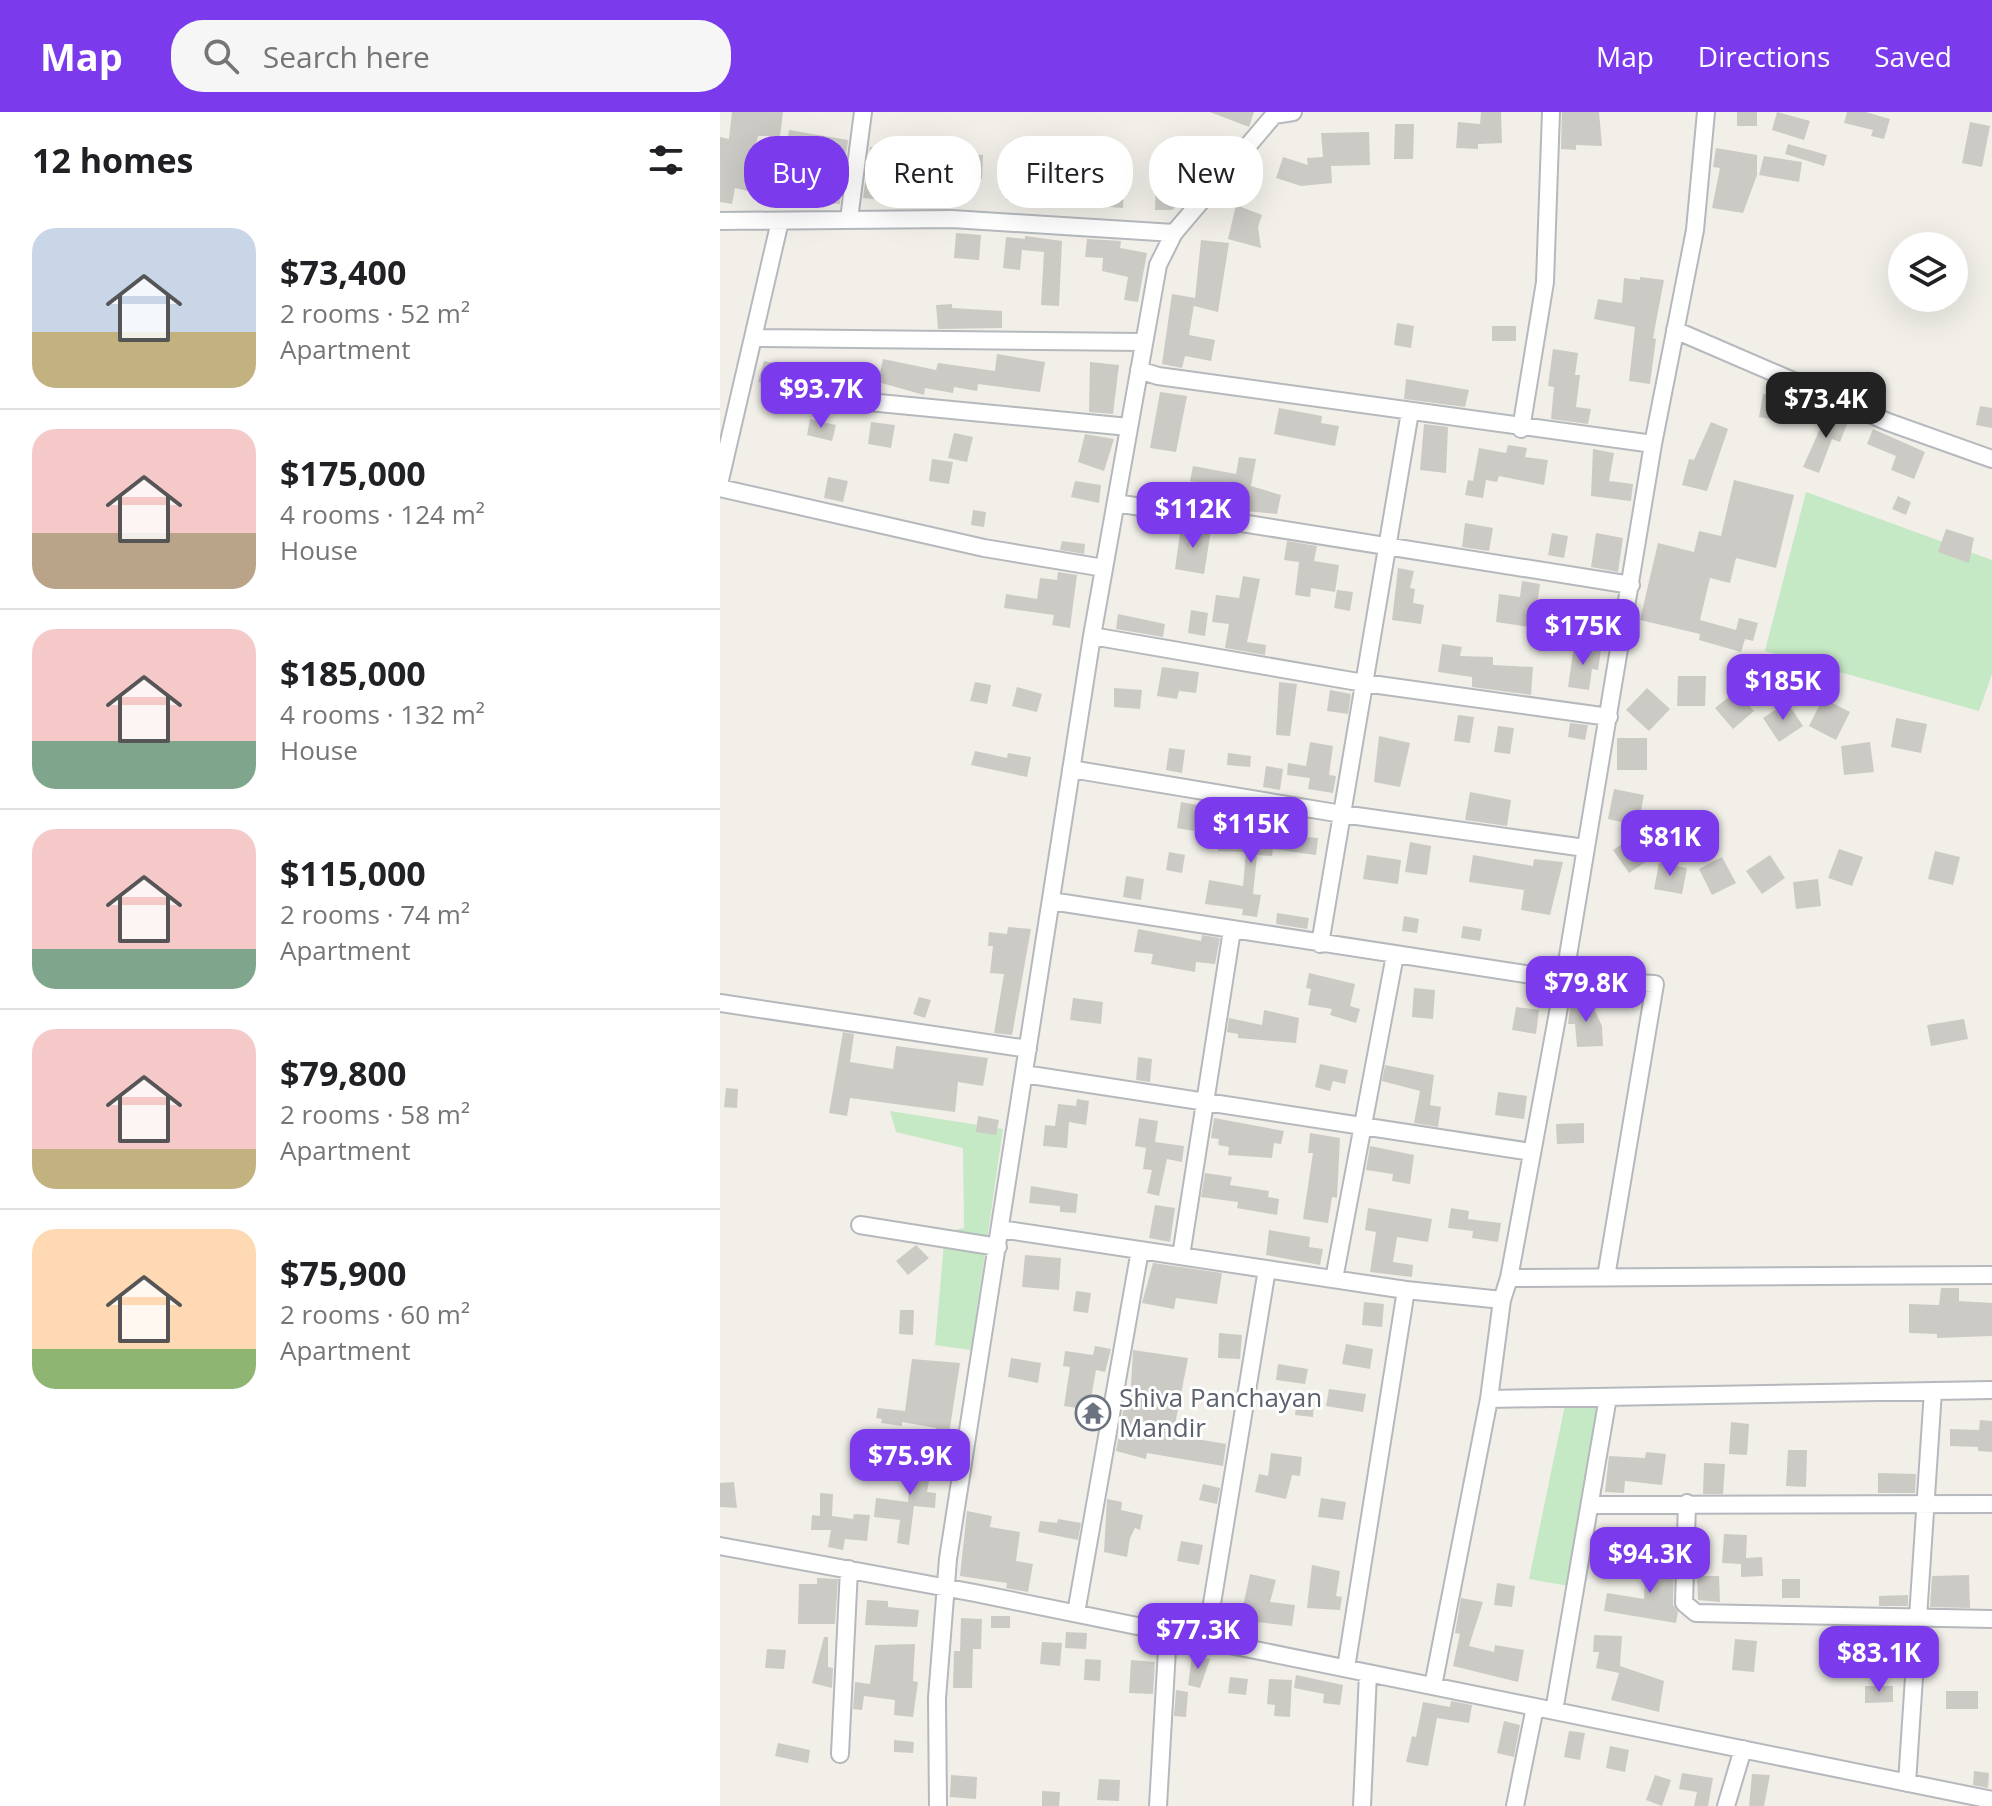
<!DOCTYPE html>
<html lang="en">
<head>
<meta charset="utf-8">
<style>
	:root { --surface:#fff; --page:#f6f6f6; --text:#202124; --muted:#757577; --line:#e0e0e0; --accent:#7c3aed }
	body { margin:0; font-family:"Open Sans",sans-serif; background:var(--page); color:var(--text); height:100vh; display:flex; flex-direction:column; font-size:30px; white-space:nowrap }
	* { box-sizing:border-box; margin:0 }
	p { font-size:26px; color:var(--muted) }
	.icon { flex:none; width:44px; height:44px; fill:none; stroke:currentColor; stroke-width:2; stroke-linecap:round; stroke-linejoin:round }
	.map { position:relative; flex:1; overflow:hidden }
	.drawer { display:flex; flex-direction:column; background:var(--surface); width:720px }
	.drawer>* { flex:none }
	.top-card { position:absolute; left:24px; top:24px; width:760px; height:72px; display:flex; gap:16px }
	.tools { position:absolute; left:1168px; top:120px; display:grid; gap:16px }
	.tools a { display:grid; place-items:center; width:80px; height:80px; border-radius:50%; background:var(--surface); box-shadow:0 8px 32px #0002; font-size:40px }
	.price { position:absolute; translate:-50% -68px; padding:0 18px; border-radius:16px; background:var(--accent); color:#fff; font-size:26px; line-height:52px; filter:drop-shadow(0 2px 4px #0008) }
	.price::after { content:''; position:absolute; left:50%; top:48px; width:24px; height:18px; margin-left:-12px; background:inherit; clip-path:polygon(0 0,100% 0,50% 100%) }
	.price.selected { background:#222; color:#fff }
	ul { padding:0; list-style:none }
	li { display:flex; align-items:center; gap:24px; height:200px; padding:0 32px }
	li+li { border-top:2px solid var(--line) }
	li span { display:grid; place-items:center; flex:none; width:224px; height:160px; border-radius:24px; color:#555 }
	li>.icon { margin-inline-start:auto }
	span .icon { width:96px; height:96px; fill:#fffc; stroke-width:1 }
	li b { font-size:34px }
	h2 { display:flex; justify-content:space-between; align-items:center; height:96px; padding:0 32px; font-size:34px }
	.pill { padding:0 28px; border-radius:32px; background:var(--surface); box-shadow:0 8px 32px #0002; font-size:28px; line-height:72px }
	.pill.selected { background:var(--accent); color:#fff }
	header { display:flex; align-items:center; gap:48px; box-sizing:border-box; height:112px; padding:0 40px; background:var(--accent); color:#fff }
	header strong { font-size:38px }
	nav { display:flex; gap:44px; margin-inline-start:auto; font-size:28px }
	.search { width:560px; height:72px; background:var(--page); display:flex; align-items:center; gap:20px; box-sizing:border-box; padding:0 28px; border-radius:32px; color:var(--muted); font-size:30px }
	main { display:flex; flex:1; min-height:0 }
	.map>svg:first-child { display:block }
</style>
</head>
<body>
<header>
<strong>Map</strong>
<div class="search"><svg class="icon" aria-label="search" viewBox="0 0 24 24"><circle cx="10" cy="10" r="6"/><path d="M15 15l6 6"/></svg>Search here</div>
<nav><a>Map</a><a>Directions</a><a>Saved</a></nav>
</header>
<main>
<section class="drawer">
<h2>12 homes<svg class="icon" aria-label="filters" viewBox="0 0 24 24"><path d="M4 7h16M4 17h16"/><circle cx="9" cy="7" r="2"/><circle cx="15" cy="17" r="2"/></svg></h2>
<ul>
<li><span style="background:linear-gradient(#c9d6e8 65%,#c2b280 0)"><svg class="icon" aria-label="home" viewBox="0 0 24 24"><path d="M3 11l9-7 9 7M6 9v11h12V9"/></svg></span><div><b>$73,400</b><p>2 rooms · 52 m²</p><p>Apartment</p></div></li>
<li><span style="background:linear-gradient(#f6c9c9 65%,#b9a48a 0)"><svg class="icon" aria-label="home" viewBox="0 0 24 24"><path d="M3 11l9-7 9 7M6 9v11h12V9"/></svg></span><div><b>$175,000</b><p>4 rooms · 124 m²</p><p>House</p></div></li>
<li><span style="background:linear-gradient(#f6c9c9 70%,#7fa58c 0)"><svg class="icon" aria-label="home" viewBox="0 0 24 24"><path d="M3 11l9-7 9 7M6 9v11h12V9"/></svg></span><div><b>$185,000</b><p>4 rooms · 132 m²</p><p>House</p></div></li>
<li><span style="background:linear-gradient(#f6c9c9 75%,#7fa58c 0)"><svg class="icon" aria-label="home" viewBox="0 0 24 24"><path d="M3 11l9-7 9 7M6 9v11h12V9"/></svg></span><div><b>$115,000</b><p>2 rooms · 74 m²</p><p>Apartment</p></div></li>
<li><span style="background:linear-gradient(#f6c9c9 75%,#c2b280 0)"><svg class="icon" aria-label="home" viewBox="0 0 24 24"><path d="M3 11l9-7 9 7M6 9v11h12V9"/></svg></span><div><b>$79,800</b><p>2 rooms · 58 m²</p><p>Apartment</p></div></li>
<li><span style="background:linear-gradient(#ffd9b3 75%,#8fb573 0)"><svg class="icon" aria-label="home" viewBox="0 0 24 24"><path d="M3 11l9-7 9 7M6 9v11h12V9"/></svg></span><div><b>$75,900</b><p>2 rooms · 60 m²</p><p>Apartment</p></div></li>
</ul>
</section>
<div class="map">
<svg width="1272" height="1694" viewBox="0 0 1272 1694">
	<rect width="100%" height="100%" fill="#f1efe8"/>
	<path fill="#c5e8c5" d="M1086,380L1272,448V562L1259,599L1045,539Z
		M170,999L283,1017L251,1238L215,1233L225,1120L244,1116L243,1036L176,1020Z
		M845,1293H881L860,1476L809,1467Z"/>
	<path fill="#cccac5" d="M12,0H63L60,24H38L30,58L62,65L69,18L128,28L120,92L90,90V83L50,74L48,84L15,76L12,92L0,90V25L9,27Z
		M490,0H534L529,15Z
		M761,0H781L782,31L758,32V37L736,36L738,10L760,12Z
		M842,0H879L882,34L856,33V38L841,37Z
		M1017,0H1037V14H1017Z
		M1057,0L1090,9L1084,28L1052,18Z
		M1127,0H1146L1170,7L1164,27L1151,24L1153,18L1124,11Z
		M1250,10L1270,14L1262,55L1242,51Z
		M675,12H694L693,47H674Z
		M649,20L650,53L611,54L612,71L581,74L556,66L563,45L588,53L587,46L603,45L601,21Z
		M483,26L510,30L509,39L498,52L480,50Z
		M1068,32L1107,43L1104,54L1065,42Z
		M150,35L163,36L161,55L176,57L172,89L143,86Z
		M996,36L1037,43V63L1023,101L992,96L1000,56L993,55Z
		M243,42L263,43L262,67L242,66Z
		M1044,44L1082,50L1079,70L1039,63Z
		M213,61L232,64L229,90L210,87Z
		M470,64L479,75L476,79L452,98H435L436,68L465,69Z
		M288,69L304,71L303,78L320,80L318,94L286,88Z
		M329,69L347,71L345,93L327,91Z
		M390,75L404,76L403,96L389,95Z
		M516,93L542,103L538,115L541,136L508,127Z
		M236,121L261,123L259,148L234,146Z
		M305,124L342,129L339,194L321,193L324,140L302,138L300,158L283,156L286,125L305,127Z
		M367,127L401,129L400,136L427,141L418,190L404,188L408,165L382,159L383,146L365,145Z
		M481,128L509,131L498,200L474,194L475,187L469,223L495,228L491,249L465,244L462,256L442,252L452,182L475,186Z
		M920,165L944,168L933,226L936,227L930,272L909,269L915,215L874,207L878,187L902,191L904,166L920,168Z
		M232,192V196L282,199V216L218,217L216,193Z
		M677,211L694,214L691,236L674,233Z
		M772,214H796V229H772Z
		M833,237L858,241L855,263H860L856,295L871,297L868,312L831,307L834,275L828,274Z
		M277,242L325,250L320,280L258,272L257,279L234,275L233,281L205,276L204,283L158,270L163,247L216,258L218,251L275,259Z
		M44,249L86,258L80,282L38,270Z
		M370,250L399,253L393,302L369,300Z
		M686,267L749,278L745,295L684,287Z
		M440,280L467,284L456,340L430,336Z
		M1043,282L1059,285L1055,308L1039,305Z
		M1260,294L1272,296V316L1256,313Z
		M559,296L602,304L601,311L619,314L615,334L554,322Z
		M1108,299L1129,307L1120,330L1112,327L1099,361L1083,355Z
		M90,307L116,313L112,329L87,323Z
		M151,310L175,313L171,336L148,332Z
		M991,310L1008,317L987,379L962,373L969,347L974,348Z
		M704,312L728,315L726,361L700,358Z
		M1153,317L1205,340L1194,367L1171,358L1176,344L1147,332Z
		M234,321L253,325L247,350L228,346Z
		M365,322L394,327L384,359L358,350Z
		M788,333L807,336L805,345L828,348L824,373L779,364L777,370L766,368L763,386L745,383L748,368L753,369L759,336L786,341Z
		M873,337L894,341L889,369L913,372L911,389L871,384Z
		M519,345L536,347L531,374L561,383L557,402L513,398L514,392L493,389L495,374L470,369L473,354L516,362Z
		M212,347L233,350L229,372L209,369Z
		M108,365L128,369L123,390L104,386Z
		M1014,368L1074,383L1056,456L1016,446L1010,471L990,466L980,508L1016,518L1019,506L1038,511L1033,529L1025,527L1021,540L979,528L980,522L920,508L938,431L974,440L979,419L1001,424Z
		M355,369L381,373L379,391L351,385Z
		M1178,384L1191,390L1186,403L1172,397Z
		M253,398L266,400L264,415L251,413Z
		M745,411L773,416L769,439L742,435Z
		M461,414L491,418L484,462L455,457Z
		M1226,417L1254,426L1249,451L1218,440Z
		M832,421L848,424L844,446L828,443Z
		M876,421L903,426L898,460L871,455Z
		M342,429L365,432L364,442L340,438Z
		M567,429L597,434L594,449L619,453L615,480L591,476L590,485L575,483L579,450L564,448Z
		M678,456L694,459L690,476L695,477L693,491L704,493L701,512L672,508Z
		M338,460L357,463L350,516L332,513L334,503L284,496L286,482L317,487L320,466L337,468Z
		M523,464L540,467L527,530L546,533L545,543L505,536L509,512L492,510L496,483L519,486Z
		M802,469L820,472L816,502L836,504L833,529L816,527L817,516L776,510L779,482L800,485Z
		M617,478L633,480L630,499L614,496Z
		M471,498L488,501L485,524L468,521Z
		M398,502L445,512L443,525L396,517Z
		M722,532L742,535L740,544L773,545V553L813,555L811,583L752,575V565L718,560Z
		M854,534L881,538L878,558L872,557L869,578L848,575Z
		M442,555L479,560L476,581L459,579L457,587L437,584Z
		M958,564H986L985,594H957Z
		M255,570L271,573L267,592L250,589Z
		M559,570L577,572L570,624L556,623Z
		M297,575L322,582L317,600L292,594Z
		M394,576L422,578L420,597L394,595Z
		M927,576L950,597L929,619L906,598Z
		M610,578L631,582L628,602L607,599Z
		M1016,579L1034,599L1013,617L995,596Z
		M1103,586L1130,600L1116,628L1089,614Z
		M1067,590L1083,614L1059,630L1043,606Z
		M738,603L754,605L750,631L734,629Z
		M1176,606L1207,612L1201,641L1171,635Z
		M850,611L868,613L865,628L848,625Z
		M778,614L794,616L790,642L774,640Z
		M659,624L690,631L680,675L654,670Z
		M897,626H927V658H897Z
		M590,630L613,634L609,663L616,664L613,681L588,677L590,666L567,663L568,651L586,654Z
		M1150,630L1154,660L1124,663L1121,634Z
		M449,636L465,638L462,661L446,658Z
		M255,639L287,646L288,641L311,645L307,665L251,653Z
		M508,641L531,644L530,655L507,653Z
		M546,654L563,657L560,678L543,675Z
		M894,677L924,683L918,714L888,707Z
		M750,680L791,688L787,714L745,708Z
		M461,690L478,693L474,719L457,716Z
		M500,711L521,713V720L598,726L596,743L553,737L552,744L537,743L533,782L541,783L537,805L522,803L523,797L485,792L489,768L523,774L526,740L498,739Z
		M917,722L933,745L909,761L893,738Z
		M690,730L711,734L707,763L685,760Z
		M1119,737L1143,745L1132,774L1108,766Z
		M1215,739L1240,745L1233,773L1208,767Z
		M449,740L465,743L462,761L446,758Z
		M647,743L681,748L678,772L643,767Z
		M753,743L813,754L814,747L843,750L830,803L801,798L804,778L749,770Z
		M1050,743L1065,766L1042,782L1026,759Z
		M1002,745L1016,771L992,783L979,757Z
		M939,751L967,756L962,782L934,777Z
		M406,764L424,767L421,788L403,785Z
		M1098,767L1101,794L1076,797L1073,770Z
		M557,801L589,806L587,817L556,812Z
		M684,804L699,807L697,821L682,819Z
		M743,814L762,817L760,829L741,826Z
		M288,815L311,817L292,923L274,921L284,862L270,861L273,834H268L269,820L287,822Z
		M418,817L481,829L482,823L500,826L495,852L476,850L475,860L431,852L433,842L414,840Z
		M589,861L635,872L630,894L640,897L636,911L610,903L612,897L588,893L591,877L586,876Z
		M694,876L715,878L713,907L692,905Z
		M199,885L211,888L205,906L193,902Z
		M353,886L383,890L381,912L350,908Z
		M870,888L882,914L883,934L857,935L855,912H848L851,890Z
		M796,895L819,898L816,922L792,918Z
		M544,898L579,906L576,931L518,926V922L507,920L509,906L542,913Z
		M1244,907L1248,927L1211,934L1207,913Z
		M123,920L134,922L130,950L173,957L176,934L268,946L263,974L238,970L235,1000L130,986L127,1004L109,1001Z
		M418,945L432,947L430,970L416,968Z
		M600,952L628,958L625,972L613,969L610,979L595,975Z
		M665,953L714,963L710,993L721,995L718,1015L694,1011L700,979L662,969Z
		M6,976L18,977L17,996L4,995Z
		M778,980L807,984L804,1007L775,1003Z
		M357,987L369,989L366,1013L349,1010L347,1036L323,1034L325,1013L335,1014L338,992L356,994Z
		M258,1004L279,1008L276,1023L256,1020Z
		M419,1006L438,1009L435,1030L464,1034L462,1050L447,1047L439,1084L427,1081L432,1058L423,1057L426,1036L415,1034Z
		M494,1006L564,1019L561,1032L554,1031L552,1046L508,1043L509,1035L498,1033L499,1027L491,1026Z
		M864,1011V1031L837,1032L836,1012Z
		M590,1021L620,1026L617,1086L612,1085L608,1111L583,1107L593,1041H588Z
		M650,1034L694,1043L690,1072L672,1069L673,1062L646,1058Z
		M485,1061L512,1065L510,1073L549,1079L548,1085L559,1087L557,1103L517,1096L518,1090L481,1085Z
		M311,1074L358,1082L356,1101L340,1100V1094L309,1091Z
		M435,1093L455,1096L450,1130L429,1126Z
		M648,1096L712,1107L708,1130L677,1125L673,1150L693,1153L692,1165L650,1160L656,1120L645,1118Z
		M731,1096L749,1099L748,1107L781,1111L778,1130L752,1126L753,1119L728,1116Z
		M549,1118L590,1125L589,1135L603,1137L600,1153L546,1143Z
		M196,1133L209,1146L188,1163L176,1149Z
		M305,1143L341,1146L339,1178L302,1175Z
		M433,1151L502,1161L497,1192L456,1186L454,1197L422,1191Z
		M1221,1176H1239V1189L1272,1191V1224L1217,1226V1222L1189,1221V1192L1219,1193Z
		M356,1179L371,1181L368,1201L353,1199Z
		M644,1190L664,1192L662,1215L642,1213Z
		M180,1198H194L193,1223L179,1222Z
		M499,1221L522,1223L520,1247L498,1246Z
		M626,1232L653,1237L650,1257L622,1252Z
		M375,1234L391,1237L385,1260L376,1258L369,1298L344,1294L350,1255L343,1254L345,1239L373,1243Z
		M413,1238L468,1246L453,1323L506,1332L503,1354L427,1341L426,1347L396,1339L405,1289L410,1290Z
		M291,1246L321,1251L318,1271L288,1265Z
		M192,1247L240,1251L229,1322L215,1320L216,1316L182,1310V1314L161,1311L162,1307L156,1306L158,1296L185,1299Z
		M558,1252L588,1257L585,1272L556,1268Z
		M609,1277L646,1282L643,1300L606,1294Z
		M577,1287L594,1289L593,1305L575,1303Z
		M1260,1308L1272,1309V1340L1258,1339V1335L1230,1334V1317L1259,1318Z
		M1011,1310L1029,1312L1027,1343L1009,1342Z
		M1068,1338H1087L1086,1375L1066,1374Z
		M193,1339L214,1342L207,1380L216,1381L215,1396L194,1394L189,1433L177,1431L180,1408L154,1405L156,1386L188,1390Z
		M926,1340L946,1342L942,1373L905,1369L904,1381L885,1380L889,1344L925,1346Z
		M551,1341L582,1345L580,1364L572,1363L566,1387L535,1380L539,1362L548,1364Z
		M984,1351L1005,1352L1003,1382H983Z
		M1158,1361L1196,1362L1195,1381H1158Z
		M14,1370L17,1396L0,1395V1371Z
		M483,1372L500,1376L497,1392L479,1388Z
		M100,1381L113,1382L112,1404L133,1407L134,1402L150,1403L147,1429L125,1427L123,1438L108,1435L111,1418H91L92,1403L100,1404Z
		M601,1386L626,1390L623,1408L598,1405Z
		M387,1387L402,1390L401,1398L423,1403L420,1418L415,1416L410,1426L407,1445L384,1440Z
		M247,1399L272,1404L270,1415L300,1420L296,1449L313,1452L308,1480L286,1476L287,1471L240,1464Z
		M338,1407L361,1411L358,1428L318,1420L320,1409L337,1411Z
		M1004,1422L1027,1423L1026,1446L1042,1445L1043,1464L1021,1465V1452L1002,1451Z
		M461,1429L483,1433L479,1453L457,1449Z
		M926,1446L954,1448L953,1493L958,1500L956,1511L884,1499L887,1481L924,1487Z
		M592,1453L620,1459L616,1484L622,1485L620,1498L587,1496Z
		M530,1462L556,1468L550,1490L575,1493L572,1514L520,1508Z
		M1249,1463L1250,1496L1210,1495L1212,1464Z
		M977,1464H999L1000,1490L978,1488Z
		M97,1466L118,1467L115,1512H78L79,1472H97Z
		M1062,1467H1080V1486H1062Z
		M777,1471L795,1474L792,1495L774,1493Z
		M1188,1483V1494H1159V1484Z
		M741,1486L763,1490L749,1534L774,1540L775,1533L804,1538L798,1570L733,1554L740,1522L735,1521Z
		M147,1488L168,1489V1495L199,1498L197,1515L145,1513Z
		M271,1504H290V1516H271Z
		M241,1506L262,1507L261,1537H253L252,1576H233L234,1539H240Z
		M346,1520L367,1521L366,1537L345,1536Z
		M874,1523L902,1524L900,1554L944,1569L939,1600L891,1588L899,1561L876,1556L879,1540H873Z
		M104,1525H108V1555L113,1556L112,1576L92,1571Z
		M1015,1527L1037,1529L1034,1560L1012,1558Z
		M322,1530L342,1531L340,1554L320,1552Z
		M195,1532L193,1569L198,1570L193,1605L174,1603L175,1588L144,1584L142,1598L133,1597L135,1570L150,1572L155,1533Z
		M47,1537L66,1538L64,1557L45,1556Z
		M472,1544L490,1547L480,1576L468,1573Z
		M365,1547L381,1548L380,1569L364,1568Z
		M411,1548L435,1550L433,1582L409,1581Z
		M576,1563L623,1573L620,1593L603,1591L604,1582L574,1576Z
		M510,1565L528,1567L526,1583L508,1581Z
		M549,1567L572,1568L570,1605L554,1604L555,1593L547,1592Z
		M1145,1574H1173V1590L1145,1591Z
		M456,1578L468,1580L466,1605L454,1604Z
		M1226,1579H1258V1597H1226Z
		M731,1589L752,1593L749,1611L717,1606L708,1654L686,1650L692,1624L696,1625L703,1590L730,1595Z
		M784,1609L800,1613L794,1645L777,1641Z
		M849,1619L865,1621L860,1648L844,1645Z
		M174,1628L194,1630L193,1641L174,1640Z
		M58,1631L90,1638L88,1651L55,1644Z
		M890,1634L909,1638L905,1660L886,1656Z
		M1254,1659L1269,1661L1268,1676L1253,1673Z
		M962,1661L993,1666L988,1694H974L977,1680L959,1677Z
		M1032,1662L1050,1663L1044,1694H1029Z
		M231,1663L257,1665L256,1687L230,1685Z
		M935,1663L951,1668L942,1694L926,1688Z
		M379,1667L400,1668L399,1689L377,1688Z
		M322,1679L340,1680L339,1694H322Z"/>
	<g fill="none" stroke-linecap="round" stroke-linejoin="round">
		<g stroke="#b5b8bc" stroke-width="20">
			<path id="minor" d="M129,107L143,0
				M0,109L232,107L454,121
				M955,218L1168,310L1272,347
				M33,226L424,230
				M419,258L438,264L933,332
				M138,289L409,315
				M801,317L825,170L831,0
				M0,368L60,109
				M0,376L264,436L384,456
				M396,391L911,473
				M372,524L644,571L889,605
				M351,657L622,702L865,736
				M331,789L844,868L935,872L886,1165
				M600,832L690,300
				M0,891L308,937
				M304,962L811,1040
				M140,1113L278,1135
				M280,1117L686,1178L782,1188L789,1166L1272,1163
				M461,1144L512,818
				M789,1166L844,868L933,332L975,118L986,0
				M614,1167L675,843
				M782,1188L769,1287L1272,1278
				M967,1391L964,1491L976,1501L1272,1507
				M871,1393L1272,1392
				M0,1434L255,1481L1272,1688
				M356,1501L420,1138
				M486,1528L547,1157
				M626,1556L686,1178
				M713,1574L769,1287
				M834,1599L888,1285
				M120,1642L129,1457
				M1187,1671L1213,1279
				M218,1694L217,1586L228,1447L372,524L438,153L454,121L554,3L573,0
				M438,1694L448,1520
				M642,1694L648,1561
				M795,1694L815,1595
				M1006,1694L1023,1637"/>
		</g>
		<use href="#minor" stroke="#fff" stroke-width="16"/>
	</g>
	<defs>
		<g id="temple-ring" transform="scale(1.8)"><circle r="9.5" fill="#fff" stroke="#6b7280" stroke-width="1.5"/><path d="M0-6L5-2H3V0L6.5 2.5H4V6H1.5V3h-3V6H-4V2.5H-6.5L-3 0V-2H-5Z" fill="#6b7280"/></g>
	</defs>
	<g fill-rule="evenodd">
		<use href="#temple-ring" x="373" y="1301"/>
	</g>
	<g text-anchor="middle" stroke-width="6" stroke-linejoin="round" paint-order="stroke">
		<g font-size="26" fill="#5b616d" stroke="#fff" text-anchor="start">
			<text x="399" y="1295">Shiva Panchayan<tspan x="399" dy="30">Mandir</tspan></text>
		</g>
	</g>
</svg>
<div class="tools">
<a><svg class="icon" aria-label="layers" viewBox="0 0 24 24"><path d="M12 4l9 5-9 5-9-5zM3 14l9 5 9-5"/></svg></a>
</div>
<b class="price" style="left:101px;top:318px">$93.7K</b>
<b class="price selected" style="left:1106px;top:328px">$73.4K</b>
<b class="price" style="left:473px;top:438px">$112K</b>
<b class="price" style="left:863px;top:555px">$175K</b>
<b class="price" style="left:1063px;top:610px">$185K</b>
<b class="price" style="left:531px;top:753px">$115K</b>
<b class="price" style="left:950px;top:766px">$81K</b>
<b class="price" style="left:866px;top:912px">$79.8K</b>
<b class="price" style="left:190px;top:1385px">$75.9K</b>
<b class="price" style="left:930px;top:1483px">$94.3K</b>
<b class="price" style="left:478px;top:1559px">$77.3K</b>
<b class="price" style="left:1159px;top:1582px">$83.1K</b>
<div class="top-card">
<a class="pill selected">Buy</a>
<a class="pill">Rent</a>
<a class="pill">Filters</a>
<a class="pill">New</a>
</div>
</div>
</main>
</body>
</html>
